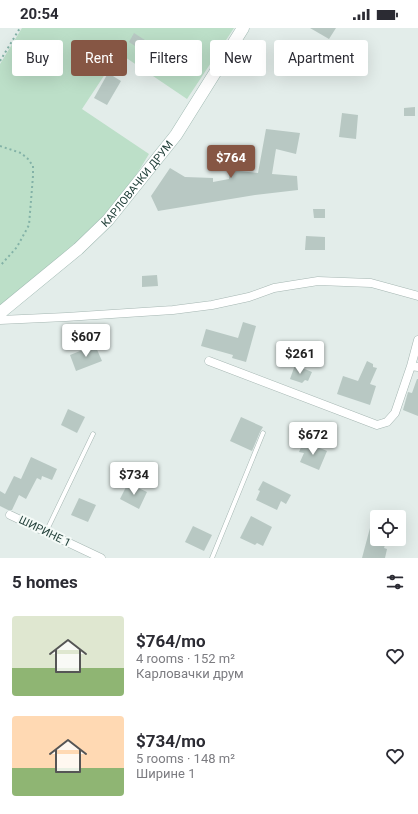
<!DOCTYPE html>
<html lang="en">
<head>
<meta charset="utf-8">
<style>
	:root { --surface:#fff; --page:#f2f2f3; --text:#2b2b33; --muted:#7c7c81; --accent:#865644 }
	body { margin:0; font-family:Roboto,sans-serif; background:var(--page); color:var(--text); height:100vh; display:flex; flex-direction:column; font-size:15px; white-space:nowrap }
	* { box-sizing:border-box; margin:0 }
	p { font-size:13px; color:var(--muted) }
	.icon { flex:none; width:22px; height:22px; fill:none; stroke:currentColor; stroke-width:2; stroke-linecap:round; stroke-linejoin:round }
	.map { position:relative; height:530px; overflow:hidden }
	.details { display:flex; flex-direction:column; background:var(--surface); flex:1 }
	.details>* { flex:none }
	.guide { position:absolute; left:12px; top:12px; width:394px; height:36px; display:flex; gap:8px }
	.buttons { position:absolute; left:370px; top:482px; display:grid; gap:8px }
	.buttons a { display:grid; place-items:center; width:36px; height:36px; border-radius:4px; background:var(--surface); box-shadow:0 4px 16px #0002; font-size:20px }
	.price { position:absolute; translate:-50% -34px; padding:0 9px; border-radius:4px; background:#fff; color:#222; font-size:13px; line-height:26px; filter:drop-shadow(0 1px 2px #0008) }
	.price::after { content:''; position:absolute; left:50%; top:24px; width:12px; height:9px; margin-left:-6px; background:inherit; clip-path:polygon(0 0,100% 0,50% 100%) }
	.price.active { background:var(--accent); color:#fff }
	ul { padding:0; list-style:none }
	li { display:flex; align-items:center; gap:12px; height:100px; padding:0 12px }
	li span { display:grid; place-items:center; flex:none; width:112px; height:80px; border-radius:4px; color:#555 }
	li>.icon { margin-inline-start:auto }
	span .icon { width:48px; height:48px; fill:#fffc; stroke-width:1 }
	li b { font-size:17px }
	h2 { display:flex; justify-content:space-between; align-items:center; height:48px; padding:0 12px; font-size:17px }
	.chip { padding:0 14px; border-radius:4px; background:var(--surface); box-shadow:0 4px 16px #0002; font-size:14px; line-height:36px }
	.chip.active { background:var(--accent); color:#fff }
	.status { display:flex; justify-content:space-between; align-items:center; height:28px; padding:0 20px; background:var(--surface); direction:ltr }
	.status svg { height:11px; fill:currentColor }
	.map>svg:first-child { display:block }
</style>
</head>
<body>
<div class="status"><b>20:54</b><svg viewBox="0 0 49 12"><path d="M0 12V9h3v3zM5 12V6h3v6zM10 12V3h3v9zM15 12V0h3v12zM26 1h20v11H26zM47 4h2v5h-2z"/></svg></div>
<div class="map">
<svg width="418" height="530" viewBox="0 0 418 530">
	<rect width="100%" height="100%" fill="#e3edea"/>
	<path fill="#bcdfc8" d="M22,0H234L187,71L119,25L82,81L149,126C140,141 131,156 120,169C85,211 42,244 0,278V36Z"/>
	<path fill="#b8c8c3" d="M310,0H336L329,11Z
		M134,5L173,30L167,39L129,14Z
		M108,45L121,53L107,77L94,70Z
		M415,79V88H404V80Z
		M342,85L358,87L356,111L339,109Z
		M266,101L300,105L296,126L276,121L272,146L297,148L298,162L255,167L158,183L151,168L170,140L185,149L213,150V154L229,151V142L258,145Z
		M313,181H325V190H314Z
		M306,208L325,209V222H305Z
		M157,247L158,258L142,259V248Z
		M243,294L256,298L246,334L232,330L233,327L201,318L206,301L238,310Z
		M95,317L102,333L76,343L70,327Z
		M367,333L373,336V339L377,340L370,356L376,358L370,377L337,366L343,348L358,353Z
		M295,337L312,344L308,353L305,352L302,355L290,351Z
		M417,351H418V388L403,382L408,364L412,365Z
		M68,381L85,389L77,405L61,397Z
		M241,389L263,399L260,404L252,423L230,413Z
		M303,415L307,417L308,415L327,423L319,442L300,434L304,425L299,424Z
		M31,429L57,441L52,452L42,448L41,452L37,450L26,471L19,467L12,482H8L0,478V463L5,466L14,448L21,451Z
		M263,453L291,467L286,476L281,473L277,482L256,472L260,463L258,462Z
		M128,455L147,464L139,481L120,471Z
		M79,470L96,477L88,494L71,487Z
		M251,488L272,499L263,518L257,515L255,517L240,510Z
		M193,498L212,507L204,523L185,514Z
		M370,500L377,502V511H387L384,520L387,521L385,530H362Z"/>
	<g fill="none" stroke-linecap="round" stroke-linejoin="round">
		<g stroke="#a5b6b2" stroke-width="5">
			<path id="lane" d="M46,504L93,406
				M212,530L263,405"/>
		</g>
		<g stroke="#a5b6b2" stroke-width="9">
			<path id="street" d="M0,292L66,289L173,282L212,277L249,269L274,260L318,253L371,255L418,268
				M418,312L411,338L418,339
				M209,333L377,397L387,394L395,385L411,338
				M10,487L101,530"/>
		</g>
		<g stroke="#a1bab3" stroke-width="13">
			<g id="secondary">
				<path id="s1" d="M0,285L78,221L108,192L176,107L243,0"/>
			</g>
		</g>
		<path stroke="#83b2a7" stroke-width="2" stroke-dasharray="2 3" stroke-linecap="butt" d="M0,33L20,0
			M0,118L21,125L28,131L33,138V148L29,197L17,219L0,238"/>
		<use href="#lane" stroke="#fff" stroke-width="4"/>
		<use href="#street" stroke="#fff" stroke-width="8"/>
		<use href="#secondary" stroke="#fff" stroke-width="12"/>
	</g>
	<g text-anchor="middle" stroke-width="4" stroke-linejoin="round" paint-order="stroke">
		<g font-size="11" fill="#22403a" stroke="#f4faf7">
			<text dy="4" stroke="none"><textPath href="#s1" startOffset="189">КАРЛОВАЧКИ ДРУМ</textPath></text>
			<text transform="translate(45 503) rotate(26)" y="4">ШИРИНЕ 1</text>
		</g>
	</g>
</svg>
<div class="buttons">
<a><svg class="icon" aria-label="locate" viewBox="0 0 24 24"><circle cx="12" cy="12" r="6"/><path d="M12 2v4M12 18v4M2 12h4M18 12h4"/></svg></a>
</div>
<b class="price active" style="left:231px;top:151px">$764</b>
<b class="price" style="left:86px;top:330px">$607</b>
<b class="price" style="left:300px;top:347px">$261</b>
<b class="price" style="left:313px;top:428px">$672</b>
<b class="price" style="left:134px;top:468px">$734</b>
<div class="guide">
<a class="chip">Buy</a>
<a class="chip active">Rent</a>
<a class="chip">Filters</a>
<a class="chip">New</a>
<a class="chip">Apartment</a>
</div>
</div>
<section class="details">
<h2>5 homes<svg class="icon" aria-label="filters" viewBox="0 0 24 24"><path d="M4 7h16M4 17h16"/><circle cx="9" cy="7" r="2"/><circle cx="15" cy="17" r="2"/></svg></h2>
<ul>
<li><span style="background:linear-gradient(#dfe7d0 65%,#8fb573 0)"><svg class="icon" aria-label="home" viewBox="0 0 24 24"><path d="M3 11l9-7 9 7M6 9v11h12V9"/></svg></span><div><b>$764/mo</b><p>4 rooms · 152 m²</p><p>Карловачки друм</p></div><svg class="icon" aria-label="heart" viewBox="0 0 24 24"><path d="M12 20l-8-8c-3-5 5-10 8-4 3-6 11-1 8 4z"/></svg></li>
<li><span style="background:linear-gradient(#ffd9b3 65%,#8fb573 0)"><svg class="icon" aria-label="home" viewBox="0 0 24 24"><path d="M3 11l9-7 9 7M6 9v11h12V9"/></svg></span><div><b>$734/mo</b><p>5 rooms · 148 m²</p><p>Ширине 1</p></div><svg class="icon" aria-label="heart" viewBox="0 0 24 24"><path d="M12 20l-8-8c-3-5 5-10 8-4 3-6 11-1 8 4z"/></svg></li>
</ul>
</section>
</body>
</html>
